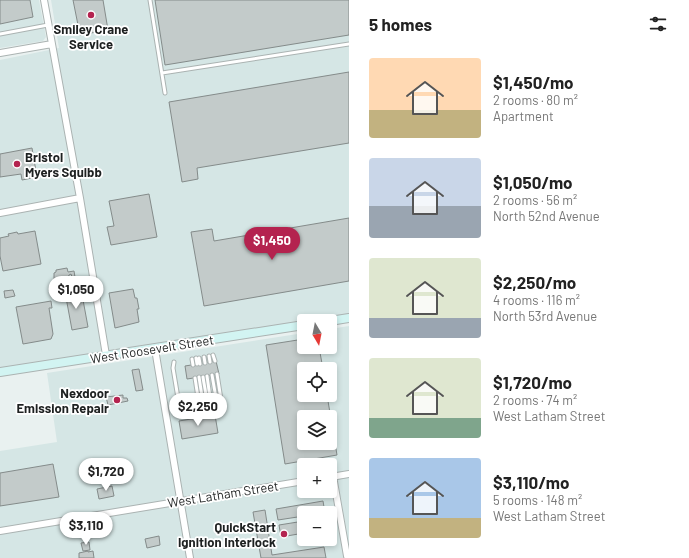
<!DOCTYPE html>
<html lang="en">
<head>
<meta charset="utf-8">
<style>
	:root { --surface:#fff; --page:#f6f6f6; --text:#222; --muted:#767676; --accent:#b4234f }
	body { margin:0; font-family:Barlow,sans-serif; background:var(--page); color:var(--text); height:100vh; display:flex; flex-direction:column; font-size:15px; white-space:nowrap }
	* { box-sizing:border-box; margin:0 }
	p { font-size:13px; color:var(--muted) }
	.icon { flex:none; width:22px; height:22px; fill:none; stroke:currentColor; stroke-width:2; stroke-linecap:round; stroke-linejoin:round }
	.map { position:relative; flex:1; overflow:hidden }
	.drawer { display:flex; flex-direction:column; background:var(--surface); width:340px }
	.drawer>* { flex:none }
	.needle { width:26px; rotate:170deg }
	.controls { position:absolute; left:297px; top:314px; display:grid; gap:8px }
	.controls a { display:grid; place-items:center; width:40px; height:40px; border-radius:4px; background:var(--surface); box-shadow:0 2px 6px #0003; font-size:20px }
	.price { position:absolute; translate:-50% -34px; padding:0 9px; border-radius:14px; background:#fff; color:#222; font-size:13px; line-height:26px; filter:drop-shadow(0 1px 2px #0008) }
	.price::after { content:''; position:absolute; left:50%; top:24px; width:12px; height:9px; margin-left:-6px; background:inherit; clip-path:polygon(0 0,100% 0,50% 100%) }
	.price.current { background:var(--accent); color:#fff }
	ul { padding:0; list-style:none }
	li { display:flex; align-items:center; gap:12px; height:100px; padding:0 20px }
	li span { display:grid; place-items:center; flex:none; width:112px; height:80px; border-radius:4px; color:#555 }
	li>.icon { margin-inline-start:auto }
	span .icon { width:48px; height:48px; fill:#fffc; stroke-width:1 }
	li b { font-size:17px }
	h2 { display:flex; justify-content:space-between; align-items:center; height:48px; padding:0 20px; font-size:17px }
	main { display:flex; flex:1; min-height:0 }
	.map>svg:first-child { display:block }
</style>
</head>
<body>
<main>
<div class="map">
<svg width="349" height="558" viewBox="0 0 349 558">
	<rect width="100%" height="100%" fill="#e9f1f0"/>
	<path fill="#d5e6e5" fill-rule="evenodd" d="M0,0H39L46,37L43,41L0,48Z
		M51,0H349V314L0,372V60L59,48Z
		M349,326V558H0V451L57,442L47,373L304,333V347H330V329ZM304,369H330V395H304ZM304,417H330V443H304ZM304,465H330V491H304ZM304,513H330V539H304Z"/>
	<path fill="#c3cbca" stroke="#848b8a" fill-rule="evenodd" d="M0,0H30L33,17L0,24Z
		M73,0H103L108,30L80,35Z
		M155,0H349V35L165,65Z
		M349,72V143L197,168L198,179L182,182L169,102Z
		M32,148L37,177L22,180L21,174L0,177V154Z
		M149,194L157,237L111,245L107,227L114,226L109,201Z
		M349,218V281L204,306L191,232L212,229L214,241Z
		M35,231L41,264L3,271L0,256V238L9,236L8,234L17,232L18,234Z
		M67,268L68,272L74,271L75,277H72L71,274L69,275L68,278L54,280V273L56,272V270Z
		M81,289L88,327L72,330L65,292Z
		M133,289L135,298H137L139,309H137L139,322L115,328L109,293Z
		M13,290L15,296L5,298L4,291Z
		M51,301L52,308H49L53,334L51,339L23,344L16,307Z
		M304,339V347H319L323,369H304V395H327L337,455L285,464L266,345ZM304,417H330V443H304Z
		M216,361L219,374L187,379L185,366Z
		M139,369L143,390L136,391L132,370Z
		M123,395V398H127L128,401L108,405L106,397Z
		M215,415L218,433L182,439L179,421Z
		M53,464L59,497L0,506V473Z
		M112,486L114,496L99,499L97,489Z
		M323,501L325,513H304V516L278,520L276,509Z
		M265,510L272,555L324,547L326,558H261L253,512Z
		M304,521V533L281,537L279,525Z
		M159,536L160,545L147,548L145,539Z
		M89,542L90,550L83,551L81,543Z
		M88,551V552L93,551L94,558H79V553Z"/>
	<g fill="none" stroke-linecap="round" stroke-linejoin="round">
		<g stroke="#abb3b2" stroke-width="5">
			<path id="lane" d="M150,0L165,93
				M0,34L48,25
				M162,73L349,44
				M213,355L215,361
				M209,356L210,362
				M204,357L205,363
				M196,358L197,364
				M199,358L200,364
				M192,359L193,365
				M174,362L173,368L180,410L186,416L195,417L214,414L221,410L222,406L217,374
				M206,415L211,404L207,376
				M209,415L217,404L212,375
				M189,416L199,404L195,378
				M201,416C210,402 205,392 203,377
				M195,417L203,403L199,377"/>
		</g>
		<g stroke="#abb3b2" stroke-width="8">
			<path id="street" d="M44,0L80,198L106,355
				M0,53L52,44
				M0,213L80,198
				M155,349L190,558
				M333,476L347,556
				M331,477L349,474
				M0,531L304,481"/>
		</g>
		<g stroke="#abb3b2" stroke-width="10">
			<path id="secondary" d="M330,321L349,318
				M0,372L304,325"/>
		</g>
		<use href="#lane" stroke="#fff" stroke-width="3"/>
		<use href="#street" stroke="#fff" stroke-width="6"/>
		<use href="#secondary" stroke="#d2f4f2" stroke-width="8"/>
	</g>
	<g fill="#b4234f" stroke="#fff" stroke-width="1.5">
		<circle cx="91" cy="15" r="4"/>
		<circle cx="17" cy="164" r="4"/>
		<circle cx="117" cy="400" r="4"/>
		<circle cx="284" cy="534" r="4"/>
	</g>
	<g text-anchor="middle" stroke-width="3.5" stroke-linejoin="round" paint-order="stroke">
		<g font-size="13" font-weight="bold" fill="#1e2121" stroke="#fff" text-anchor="end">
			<text x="91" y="34" text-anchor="middle">Smiley Crane<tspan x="91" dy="15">Service</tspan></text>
			<text x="25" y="162" text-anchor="start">Bristol<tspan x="25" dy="15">Myers Squibb</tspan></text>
			<text x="109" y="398">Nexdoor<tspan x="109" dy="15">Emission Repair</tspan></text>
			<text x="276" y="532">QuickStart<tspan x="276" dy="15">Ignition Interlock</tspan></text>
		</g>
		<g font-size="13" fill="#1e2121" stroke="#fff">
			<text transform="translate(152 349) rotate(-9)" y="5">West Roosevelt Street</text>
			<text transform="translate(223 494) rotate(-9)" y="5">West Latham Street</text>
		</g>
	</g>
</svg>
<div class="controls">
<a><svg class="needle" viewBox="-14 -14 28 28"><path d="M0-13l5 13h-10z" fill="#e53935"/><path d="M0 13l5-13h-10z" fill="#767676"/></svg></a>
<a><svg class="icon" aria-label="locate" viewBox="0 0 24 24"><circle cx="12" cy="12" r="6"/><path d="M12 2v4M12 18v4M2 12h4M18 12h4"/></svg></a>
<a><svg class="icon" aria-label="layers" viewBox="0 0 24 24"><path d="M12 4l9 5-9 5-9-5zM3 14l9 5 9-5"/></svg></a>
<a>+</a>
<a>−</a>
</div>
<b class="price current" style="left:272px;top:261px">$1,450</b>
<b class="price" style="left:76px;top:310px">$1,050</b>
<b class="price" style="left:198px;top:427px">$2,250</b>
<b class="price" style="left:106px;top:492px">$1,720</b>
<b class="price" style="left:86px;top:546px">$3,110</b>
</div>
<section class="drawer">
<h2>5 homes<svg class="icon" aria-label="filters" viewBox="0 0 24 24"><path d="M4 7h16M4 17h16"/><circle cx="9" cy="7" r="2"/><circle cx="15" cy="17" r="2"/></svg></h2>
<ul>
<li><span style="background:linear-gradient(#ffd9b3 65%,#c2b280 0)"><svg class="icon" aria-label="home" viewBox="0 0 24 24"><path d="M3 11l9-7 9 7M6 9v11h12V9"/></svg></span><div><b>$1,450/mo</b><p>2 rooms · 80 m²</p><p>Apartment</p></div></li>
<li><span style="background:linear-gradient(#c9d6e8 60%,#9aa5b1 0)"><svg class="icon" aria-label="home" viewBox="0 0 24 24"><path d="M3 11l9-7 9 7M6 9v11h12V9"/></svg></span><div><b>$1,050/mo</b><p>2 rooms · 56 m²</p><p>North 52nd Avenue</p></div></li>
<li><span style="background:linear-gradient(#dfe7d0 75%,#9aa5b1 0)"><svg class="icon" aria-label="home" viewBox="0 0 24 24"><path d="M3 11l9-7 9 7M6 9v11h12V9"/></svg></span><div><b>$2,250/mo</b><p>4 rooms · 116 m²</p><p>North 53rd Avenue</p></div></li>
<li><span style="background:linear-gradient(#dfe7d0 75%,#7fa58c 0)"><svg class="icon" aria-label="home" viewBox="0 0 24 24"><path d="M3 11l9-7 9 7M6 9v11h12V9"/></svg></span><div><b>$1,720/mo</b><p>2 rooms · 74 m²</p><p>West Latham Street</p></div></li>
<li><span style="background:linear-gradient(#a9c7e8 75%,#c2b280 0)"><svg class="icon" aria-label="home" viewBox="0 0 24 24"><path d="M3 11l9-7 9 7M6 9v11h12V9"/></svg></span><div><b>$3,110/mo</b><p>5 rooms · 148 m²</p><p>West Latham Street</p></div></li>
</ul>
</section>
</main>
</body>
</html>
